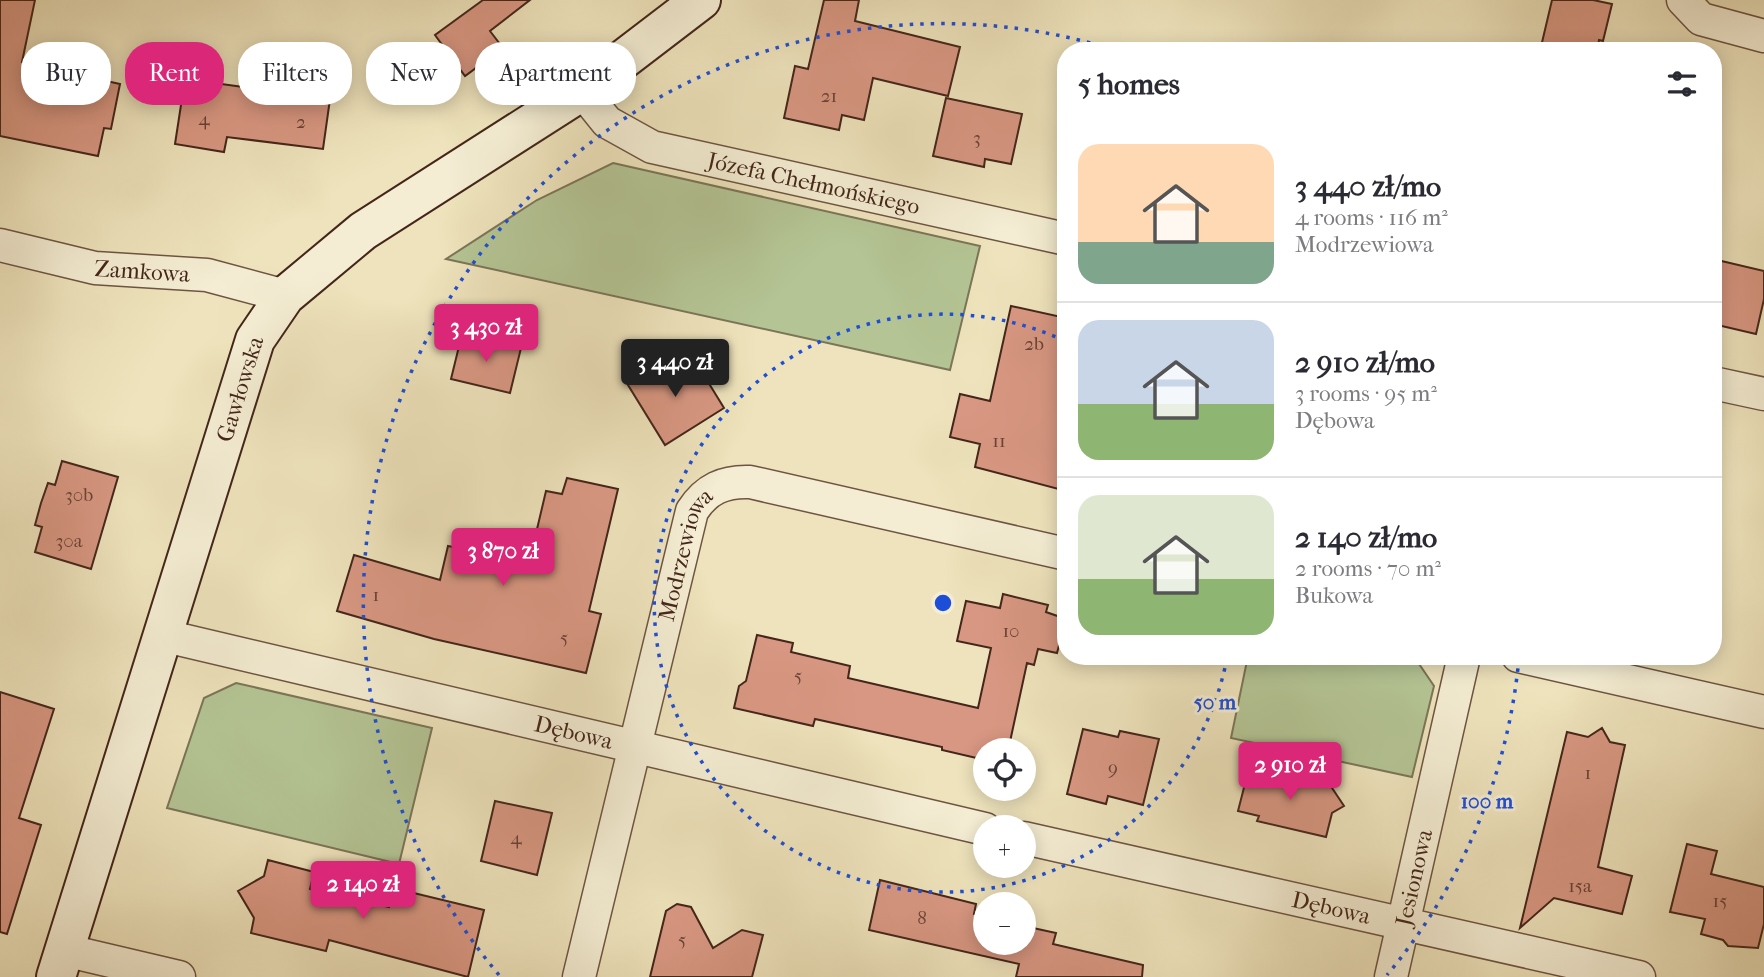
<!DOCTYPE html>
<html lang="en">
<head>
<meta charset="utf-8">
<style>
	:root { --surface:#fff; --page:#f7f7f7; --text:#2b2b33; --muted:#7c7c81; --line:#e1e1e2; --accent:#db2777 }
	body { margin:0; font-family:"IM FELL French Canon",serif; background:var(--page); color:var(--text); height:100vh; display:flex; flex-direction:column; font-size:26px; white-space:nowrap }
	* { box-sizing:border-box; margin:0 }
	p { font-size:23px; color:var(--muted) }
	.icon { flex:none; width:38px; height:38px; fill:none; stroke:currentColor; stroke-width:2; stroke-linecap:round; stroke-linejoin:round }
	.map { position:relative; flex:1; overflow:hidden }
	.panel { position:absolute; left:1057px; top:42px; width:665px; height:623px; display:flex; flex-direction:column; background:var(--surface); border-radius:28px; box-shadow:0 4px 18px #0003 }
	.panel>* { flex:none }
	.guide { position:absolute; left:21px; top:42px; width:665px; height:63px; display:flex; gap:14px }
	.controls { position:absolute; left:973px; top:738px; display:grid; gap:14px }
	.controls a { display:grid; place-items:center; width:63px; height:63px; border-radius:50%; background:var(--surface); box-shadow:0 4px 18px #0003; font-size:35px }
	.price { position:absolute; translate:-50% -60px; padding:0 16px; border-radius:7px; background:var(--accent); color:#fff; font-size:23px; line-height:46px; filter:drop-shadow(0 2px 4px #0008) }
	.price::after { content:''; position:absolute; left:50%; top:42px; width:21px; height:16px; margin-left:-10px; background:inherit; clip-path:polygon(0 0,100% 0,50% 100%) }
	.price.on { background:#222; color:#fff }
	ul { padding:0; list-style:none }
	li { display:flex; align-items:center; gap:21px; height:175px; padding:0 21px }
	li+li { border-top:2px solid var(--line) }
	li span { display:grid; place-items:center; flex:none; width:196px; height:140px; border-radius:21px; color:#555 }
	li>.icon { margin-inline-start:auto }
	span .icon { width:84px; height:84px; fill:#fffc; stroke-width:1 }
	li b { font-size:30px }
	h2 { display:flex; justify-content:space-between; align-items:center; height:84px; padding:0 21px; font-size:30px }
	.pill { padding:0 24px; border-radius:28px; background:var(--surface); box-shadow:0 4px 18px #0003; font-size:24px; line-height:63px }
	.pill.on { background:var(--accent); color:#fff }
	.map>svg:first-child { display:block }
</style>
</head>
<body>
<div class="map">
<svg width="1764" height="977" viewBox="0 0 1764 977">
	<rect width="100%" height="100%" fill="#eee3bc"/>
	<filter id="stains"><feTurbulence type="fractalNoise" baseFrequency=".00286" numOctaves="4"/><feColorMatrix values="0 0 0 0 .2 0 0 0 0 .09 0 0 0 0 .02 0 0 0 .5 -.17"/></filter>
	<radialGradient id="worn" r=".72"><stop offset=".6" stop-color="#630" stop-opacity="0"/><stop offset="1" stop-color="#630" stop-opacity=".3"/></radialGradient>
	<path fill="#b4c494" stroke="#7c7557" stroke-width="2" d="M613,163L980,246L950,370L446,259L537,200Z
		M1248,656L1415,658L1434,686L1412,777L1231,738Z
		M236,683L432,728L399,864L167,808L204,698Z"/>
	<path fill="#d89782" stroke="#44261a" stroke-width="2" d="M0,0H35L22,62L120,84L111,129L104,128L98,156L0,136Z
		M483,0H530L490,31L503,48L465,76L435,35Z
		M824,0H859L855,21L960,47L948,96L873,78L864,120L842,115L839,130L784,118L795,66L808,69Z
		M1552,0H1593L1612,4L1603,41L1599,40L1597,51H1540Z
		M185,79L330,99L323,149L227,137L224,152L175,144Z
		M946,98L1022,114L1011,164L985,159L984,167L933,156Z
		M1713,259L1764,271V299L1756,334L1713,324Z
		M1011,306L1066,318V491L975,467L980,444L950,437L960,394L990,401Z
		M462,334L521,348L510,393L451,379Z
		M672,358L681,373L697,364L724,408L665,445L628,385Z
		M62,461L118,477L91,569L35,552L42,527L35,525L41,503L48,483L55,485Z
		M567,478L618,489L589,611L601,614L586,673L434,639L337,611L354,555L440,580L448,546L529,563L546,491L562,494Z
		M1003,594L1048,605L1046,612L1066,619L1057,653L1038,649L1034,665L1027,663L1008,751H985V760L942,750V747L815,719L813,726L734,708L739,686L746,681L757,635L793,643L791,652L850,666L848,678L978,708L991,648L957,641L966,601L1000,608Z
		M0,692L54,709L19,818L41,825L7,934L0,932Z
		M1602,728L1610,742L1625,745L1598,867L1632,876L1622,914L1554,898L1520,928L1567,732L1588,737Z
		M1083,729L1118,737L1120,731L1159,739L1143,805L1108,796L1106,804L1067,794Z
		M1269,771L1330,785L1344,806L1332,813L1326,837L1257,821L1259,816L1238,811L1248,772L1267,776Z
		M495,801L552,813L537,875L481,861Z
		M1687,844L1717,851L1711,874L1764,887V924L1758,948L1728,946L1723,940L1701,934L1705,919L1670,912Z
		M268,860L314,872L310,889L389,907L393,888L484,910L468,977L329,940L326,951L251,933L254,918L238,891L264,876Z
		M880,880L976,904L974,914L985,916V943H1024V926L1056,933L1053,944L1143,965L1142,977H1016L1019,964L869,930Z
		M677,904L691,907L713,948L742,930L763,935L752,977H650L666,911Z"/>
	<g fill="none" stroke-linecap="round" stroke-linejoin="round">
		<g stroke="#6e5542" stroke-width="35">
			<g id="street">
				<path d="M1683,0L1701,19L1764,36"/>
				<path id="s1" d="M582,91L607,122L652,147L1066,239"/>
				<path id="s2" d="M0,245L95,268L207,275L285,296"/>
				<path d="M1713,383L1764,394"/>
				<path id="s3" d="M161,635L985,829"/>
				<path d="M1518,656L1764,712"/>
				<path id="s4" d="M1024,838L1639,977"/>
				<path d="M64,950L179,977"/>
				<path id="s5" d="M579,977L692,511C706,489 724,481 750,482L1066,554"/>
				<path id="s6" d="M1391,977L1464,656"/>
			</g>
		</g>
		<g stroke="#44261a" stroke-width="42">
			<g id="secondary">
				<path id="s7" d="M56,977L255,340L285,296L363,231L582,91L701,0"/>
			</g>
		</g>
		<use href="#street" stroke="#f4edd3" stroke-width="32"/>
		<use href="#secondary" stroke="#f4edd3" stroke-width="38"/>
	</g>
	<g fill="none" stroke="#1d4ed8" stroke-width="3.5" stroke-dasharray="3.5 7">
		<path d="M1227 658A289 289 0 1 1 1065 341"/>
		<path d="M1519 658A579 579 0 0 1 1387 975M499 975A579 579 0 0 1 1112 49"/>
	</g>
	<g text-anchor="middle" stroke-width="6" stroke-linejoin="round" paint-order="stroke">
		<g font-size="19" fill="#694234">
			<text x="829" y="102">21</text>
			<text x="204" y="125">4</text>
			<text x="301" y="128">2</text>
			<text x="977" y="144">3</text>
			<text x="1034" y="350">2b</text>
			<text x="999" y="447">11</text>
			<text x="79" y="501">30b</text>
			<text x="69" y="547">30a</text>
			<text x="376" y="601">1</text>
			<text x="1011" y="637">10</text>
			<text x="564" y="644">5</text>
			<text x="798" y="682">5</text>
			<text x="1113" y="774">9</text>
			<text x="1588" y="779">1</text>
			<text x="516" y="844">4</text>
			<text x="1580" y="892">15a</text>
			<text x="1720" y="907">15</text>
			<text x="922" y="924">8</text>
			<text x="682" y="946">5</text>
		</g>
		<g font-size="23" fill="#44261a" stroke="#f4edd3">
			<text dy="8" stroke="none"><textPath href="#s1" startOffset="257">Józefa Chełmońskiego</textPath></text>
			<text dy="8" stroke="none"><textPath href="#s2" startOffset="145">Zamkowa</textPath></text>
			<text dy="8" stroke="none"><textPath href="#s7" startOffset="616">Gawłowska</textPath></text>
			<text dy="8" stroke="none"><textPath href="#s5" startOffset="436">Modrzewiowa</textPath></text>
			<text dy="8" stroke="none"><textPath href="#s3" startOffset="424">Dębowa</textPath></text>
			<text dy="8" stroke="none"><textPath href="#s6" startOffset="102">Jesionowa</textPath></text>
			<text dy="8" stroke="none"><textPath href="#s4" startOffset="315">Dębowa</textPath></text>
		</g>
	</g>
	<circle cx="943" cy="603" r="10" fill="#1d4ed8" stroke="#f4edd3" stroke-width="3.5"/>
	<g font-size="21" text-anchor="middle" font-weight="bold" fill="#1d4ed8" stroke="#f4edd3" stroke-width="6" stroke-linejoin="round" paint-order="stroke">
		<text x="1215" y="709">50 m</text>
		<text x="1487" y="808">100 m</text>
	</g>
	<rect width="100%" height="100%" filter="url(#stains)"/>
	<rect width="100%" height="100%" fill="url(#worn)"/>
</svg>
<div class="controls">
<a><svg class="icon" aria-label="locate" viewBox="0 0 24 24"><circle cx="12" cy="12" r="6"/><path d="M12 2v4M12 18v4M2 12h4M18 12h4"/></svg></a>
<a>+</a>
<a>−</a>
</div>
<b class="price" style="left:486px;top:364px">3 430 zł</b>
<b class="price on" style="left:675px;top:399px">3 440 zł</b>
<b class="price" style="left:503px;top:588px">3 870 zł</b>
<b class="price" style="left:1290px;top:802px">2 910 zł</b>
<b class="price" style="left:363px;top:921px">2 140 zł</b>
<div class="guide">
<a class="pill">Buy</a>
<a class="pill on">Rent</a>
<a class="pill">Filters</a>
<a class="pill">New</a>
<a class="pill">Apartment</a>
</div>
<section class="panel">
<h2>5 homes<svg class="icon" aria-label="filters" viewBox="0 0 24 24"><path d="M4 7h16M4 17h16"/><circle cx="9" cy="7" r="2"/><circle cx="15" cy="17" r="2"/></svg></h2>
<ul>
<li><span style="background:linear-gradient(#ffd9b3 70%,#7fa58c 0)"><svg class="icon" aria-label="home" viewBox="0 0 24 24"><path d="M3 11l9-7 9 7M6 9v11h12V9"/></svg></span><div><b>3 440 zł/mo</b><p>4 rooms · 116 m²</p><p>Modrzewiowa</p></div></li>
<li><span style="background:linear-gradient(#c9d6e8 60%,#8fb573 0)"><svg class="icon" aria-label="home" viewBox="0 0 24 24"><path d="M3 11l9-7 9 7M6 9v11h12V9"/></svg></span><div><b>2 910 zł/mo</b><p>3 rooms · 95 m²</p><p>Dębowa</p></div></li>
<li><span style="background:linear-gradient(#dfe7d0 60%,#8fb573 0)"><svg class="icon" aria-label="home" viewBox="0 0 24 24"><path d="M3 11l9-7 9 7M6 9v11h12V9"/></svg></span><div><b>2 140 zł/mo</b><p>2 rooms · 70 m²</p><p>Bukowa</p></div></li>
</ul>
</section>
</div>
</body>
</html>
